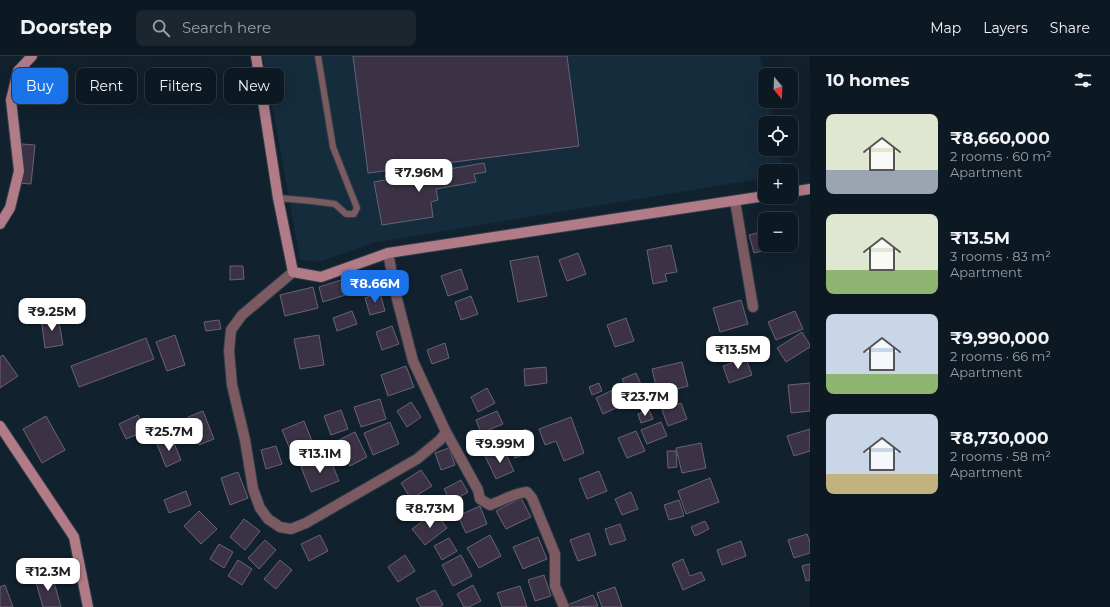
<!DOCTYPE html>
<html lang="en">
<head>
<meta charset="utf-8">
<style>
	:root { --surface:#0d1922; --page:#1b262f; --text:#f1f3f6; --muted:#9aa0a5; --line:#2d3840; --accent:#1a73e8 }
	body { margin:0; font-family:Montserrat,sans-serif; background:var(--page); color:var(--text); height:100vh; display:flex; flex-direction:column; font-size:15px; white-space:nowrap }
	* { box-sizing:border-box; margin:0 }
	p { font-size:13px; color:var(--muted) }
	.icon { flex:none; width:22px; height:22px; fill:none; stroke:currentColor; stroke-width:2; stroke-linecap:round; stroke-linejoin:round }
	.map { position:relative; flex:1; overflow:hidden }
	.side { display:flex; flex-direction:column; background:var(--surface); width:300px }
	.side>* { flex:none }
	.guide { position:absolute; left:12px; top:12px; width:380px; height:36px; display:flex; gap:8px }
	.needle { width:26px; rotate:161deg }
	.controls { position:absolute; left:758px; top:12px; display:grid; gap:8px }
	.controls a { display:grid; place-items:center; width:40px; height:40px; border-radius:8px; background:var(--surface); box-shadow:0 4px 16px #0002,0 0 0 1px var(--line); font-size:20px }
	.price { position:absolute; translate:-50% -34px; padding:0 9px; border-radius:8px; background:#fff; color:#222; font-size:13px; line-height:26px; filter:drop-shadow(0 1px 2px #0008) }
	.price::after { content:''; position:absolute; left:50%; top:24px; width:12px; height:9px; margin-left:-6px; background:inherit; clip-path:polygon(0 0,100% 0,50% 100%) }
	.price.active { background:var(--accent); color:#fff }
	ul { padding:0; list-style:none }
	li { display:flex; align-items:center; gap:12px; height:100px; padding:0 16px }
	li span { display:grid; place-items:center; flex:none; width:112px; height:80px; border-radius:8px; color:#555 }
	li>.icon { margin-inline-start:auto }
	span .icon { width:48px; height:48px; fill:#fffc; stroke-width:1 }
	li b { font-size:17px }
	h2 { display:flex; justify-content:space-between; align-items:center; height:48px; padding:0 16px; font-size:17px }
	.chip { padding:0 14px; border-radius:8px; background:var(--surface); box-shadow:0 4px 16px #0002,0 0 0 1px var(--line); font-size:14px; line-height:36px }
	.chip.active { background:var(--accent); color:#fff }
	header { display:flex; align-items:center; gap:24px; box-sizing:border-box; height:56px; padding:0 20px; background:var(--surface); border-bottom:1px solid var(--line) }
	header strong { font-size:19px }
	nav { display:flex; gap:22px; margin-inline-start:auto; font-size:14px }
	.search { width:280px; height:36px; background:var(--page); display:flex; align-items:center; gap:10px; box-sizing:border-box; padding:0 14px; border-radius:8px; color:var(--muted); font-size:15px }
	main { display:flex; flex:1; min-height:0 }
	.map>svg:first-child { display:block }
</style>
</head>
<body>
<header>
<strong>Doorstep</strong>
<div class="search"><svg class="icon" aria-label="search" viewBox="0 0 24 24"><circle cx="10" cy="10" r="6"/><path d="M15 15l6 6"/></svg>Search here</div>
<nav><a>Map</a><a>Layers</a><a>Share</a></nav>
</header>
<main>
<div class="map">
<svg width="810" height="551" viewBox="0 0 810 551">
	<rect width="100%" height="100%" fill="#11212d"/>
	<path fill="#152c3c" d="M263,0H760L765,24V45H769L774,67H765V93H779L784,115H765V122L373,187L319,206L300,204Z"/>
	<path fill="#3b3345" stroke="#6a6276" d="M353,0H567L579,90L368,117Z
		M22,88L35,89L31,128L18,127Z
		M484,107L486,116L474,118L476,126L436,133L438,144L431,146L433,161L382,169L374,126Z
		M765,175V189L782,190L754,197L749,179Z
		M671,189L677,216L665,218L667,225L653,228L647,194Z
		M578,197L586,218L567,225L559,204Z
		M538,200L547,240L518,246L510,205Z
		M230,210H243L244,223L230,224Z
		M461,213L468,233L448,240L441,220Z
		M366,216L371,231L323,246L319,231Z
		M313,231L318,252L285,260L280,239Z
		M380,237L385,255L370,259L365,242Z
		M471,240L478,258L461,264L455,246Z
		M741,244L748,268L720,276L713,252Z
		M352,255L357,268L337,275L333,262Z
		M795,255L803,273L776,284L768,266Z
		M58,260L63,289L45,292L41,262Z
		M626,262L634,285L615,291L607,269Z
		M219,264L221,273L206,275L204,266Z
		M392,270L399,288L382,294L376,276Z
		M802,276L810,289V291L786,306L777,292Z
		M175,279L185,309L167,315L156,286Z
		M319,279L324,309L300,313L294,283Z
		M146,282L154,303L79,331L71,310Z
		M445,287L449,302L432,308L427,294Z
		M3,299L18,320L0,332V301Z
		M746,302L752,319L729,327L723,310Z
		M682,306L688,330L658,338L652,313Z
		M406,310L414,331L388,340L381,319Z
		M546,311L547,327L525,330L524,313Z
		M636,317L644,335L630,341L622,323Z
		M599,327L602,335L592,339L589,331Z
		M810,327V355L791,357L788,329Z
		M621,330L629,346L603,358L596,342Z
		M487,332L495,347L478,356L471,341Z
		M380,343L386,363L361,371L354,351Z
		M411,346L421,361L407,371L397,355Z
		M681,347L687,363L668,370L662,354Z
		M341,354L348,373L331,379L324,360Z
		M649,354L653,363L641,367L638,358Z
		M203,355L214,383L199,389L188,361Z
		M497,355L503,368L481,377L476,364Z
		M138,359L145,375L126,383L119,368Z
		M46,360L65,394L42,407L23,373Z
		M571,361L584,397L564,405L556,385L545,389L539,373Z
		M304,365L312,385L290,393L282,374Z
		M390,366L399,388L373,399L364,377Z
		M661,366L667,380L647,388L641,374Z
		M526,373L534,395L515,402L507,380Z
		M810,373V395L794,400L787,380Z
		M636,375L645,395L627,402L618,382Z
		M355,376L367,401L350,410L337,385Z
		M172,382L181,404L166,411L157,388Z
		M701,387L706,412L682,417L676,392Z
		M276,390L282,408L266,413L261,394Z
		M449,392L455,409L441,414L435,397Z
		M503,392L514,415L496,423L485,400Z
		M667,395H676L677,411L668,412Z
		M329,400L339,425L311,436L301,411Z
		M421,414L432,430L411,443L401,427Z
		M599,415L607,435L587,443L579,423Z
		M238,416L248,442L230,449L221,422Z
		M710,422L719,446L686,458L678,435Z
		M461,424L468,436L451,446L444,433Z
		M186,435L191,449L169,457L164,444Z
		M631,436L638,453L622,459L615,443Z
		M521,442L531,461L506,473L496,455Z
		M679,444L684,460L669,464L664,449Z
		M480,450L487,468L466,477L458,460Z
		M199,455L217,473L201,488L184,470Z
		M435,456L447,472L425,489L412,473Z
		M244,463L260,475L245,494L230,481Z
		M705,465L709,473L695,480L691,471Z
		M620,468L626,484L610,489L605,473Z
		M589,477L596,499L578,505L570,484Z
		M807,478L810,486V497L794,502L788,484Z
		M320,479L328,495L309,505L301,488Z
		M490,479L501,500L479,512L467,492Z
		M538,481L547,503L523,513L513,491Z
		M449,482L457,495L442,504L434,490Z
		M265,484L276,494L259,513L248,502Z
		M741,485L746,500L722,509L717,494Z
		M219,488L233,496L224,512L210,503Z
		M405,499L415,515L398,526L388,511Z
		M461,499L472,520L453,530L442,509Z
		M683,503L690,520L701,516L705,524L683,534L672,508Z
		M238,504L252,513L242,529L228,520Z
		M280,504L292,514L276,533L264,523Z
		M810,508V524L806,525L802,510Z
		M52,519L61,551H43L35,523Z
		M544,519L551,540L535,545L528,524Z
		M5,529L13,551H0V531Z
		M473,529L481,545L469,551H464L457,538Z
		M520,530L527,551H502L497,537Z
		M615,531L622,551H602L597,537Z
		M435,534L443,549L439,551H421L416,543Z
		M593,539L598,550L568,551L567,549Z"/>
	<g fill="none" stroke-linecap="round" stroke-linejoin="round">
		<g stroke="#2f3e49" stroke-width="8">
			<path id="lane" d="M278,142L312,145L335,148L346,158H354L357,152L333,91L318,0"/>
		</g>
		<g stroke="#2f3e49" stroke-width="12">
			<path id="street" d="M735,145L753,251
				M293,216L242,259L231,274L229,295L232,329L245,384L253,433L260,452L268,463L280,471L291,473L306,467L417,403L440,384L446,376L413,305L397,243L388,197
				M446,376L478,434L480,443L490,449C502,445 514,437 527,436L532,442L555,498V530L564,551"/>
		</g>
		<g stroke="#2f3e49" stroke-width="12">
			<path id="secondary" d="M256,0L278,142L293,216L321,221L388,197L765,140
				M791,136L810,133
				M0,168L10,152L19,115L11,44L18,15L32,0
				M0,370L74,481L88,551"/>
		</g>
		<use href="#lane" stroke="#7c5a62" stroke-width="6"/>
		<use href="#street" stroke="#7c5a62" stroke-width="10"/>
		<use href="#secondary" stroke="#b17b87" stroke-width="10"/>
	</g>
</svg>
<div class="controls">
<a><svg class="needle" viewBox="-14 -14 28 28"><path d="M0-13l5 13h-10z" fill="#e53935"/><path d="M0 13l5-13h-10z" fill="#9aa0a5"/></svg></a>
<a><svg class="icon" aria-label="locate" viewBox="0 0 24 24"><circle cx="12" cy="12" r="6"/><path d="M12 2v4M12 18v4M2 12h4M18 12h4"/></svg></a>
<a>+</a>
<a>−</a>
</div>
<b class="price" style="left:419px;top:137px">₹7.96M</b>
<b class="price active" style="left:375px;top:248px">₹8.66M</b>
<b class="price" style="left:52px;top:276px">₹9.25M</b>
<b class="price" style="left:738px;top:314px">₹13.5M</b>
<b class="price" style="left:645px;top:361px">₹23.7M</b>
<b class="price" style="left:169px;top:396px">₹25.7M</b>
<b class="price" style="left:500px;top:408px">₹9.99M</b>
<b class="price" style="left:320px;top:418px">₹13.1M</b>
<b class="price" style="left:430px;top:473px">₹8.73M</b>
<b class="price" style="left:48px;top:536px">₹12.3M</b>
<div class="guide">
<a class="chip active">Buy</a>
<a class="chip">Rent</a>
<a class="chip">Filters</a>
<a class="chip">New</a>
</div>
</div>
<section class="side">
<h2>10 homes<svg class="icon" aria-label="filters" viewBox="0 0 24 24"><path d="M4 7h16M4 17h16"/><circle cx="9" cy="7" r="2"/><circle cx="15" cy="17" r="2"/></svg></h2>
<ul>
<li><span style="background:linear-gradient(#dfe7d0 70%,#9aa5b1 0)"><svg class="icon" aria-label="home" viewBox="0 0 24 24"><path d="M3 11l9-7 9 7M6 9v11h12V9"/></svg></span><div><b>₹8,660,000</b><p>2 rooms · 60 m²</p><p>Apartment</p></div></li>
<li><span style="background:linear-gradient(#dfe7d0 70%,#8fb573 0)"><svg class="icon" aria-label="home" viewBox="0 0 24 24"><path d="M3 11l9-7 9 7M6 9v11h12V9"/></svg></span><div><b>₹13.5M</b><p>3 rooms · 83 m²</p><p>Apartment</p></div></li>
<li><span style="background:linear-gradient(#c9d6e8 75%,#8fb573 0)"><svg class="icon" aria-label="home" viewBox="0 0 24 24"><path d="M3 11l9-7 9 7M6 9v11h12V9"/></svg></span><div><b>₹9,990,000</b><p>2 rooms · 66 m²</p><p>Apartment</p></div></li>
<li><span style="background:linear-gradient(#c9d6e8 75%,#c2b280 0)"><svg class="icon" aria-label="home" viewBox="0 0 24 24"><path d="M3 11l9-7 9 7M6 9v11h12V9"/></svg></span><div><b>₹8,730,000</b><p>2 rooms · 58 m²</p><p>Apartment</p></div></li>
</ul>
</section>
</main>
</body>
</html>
